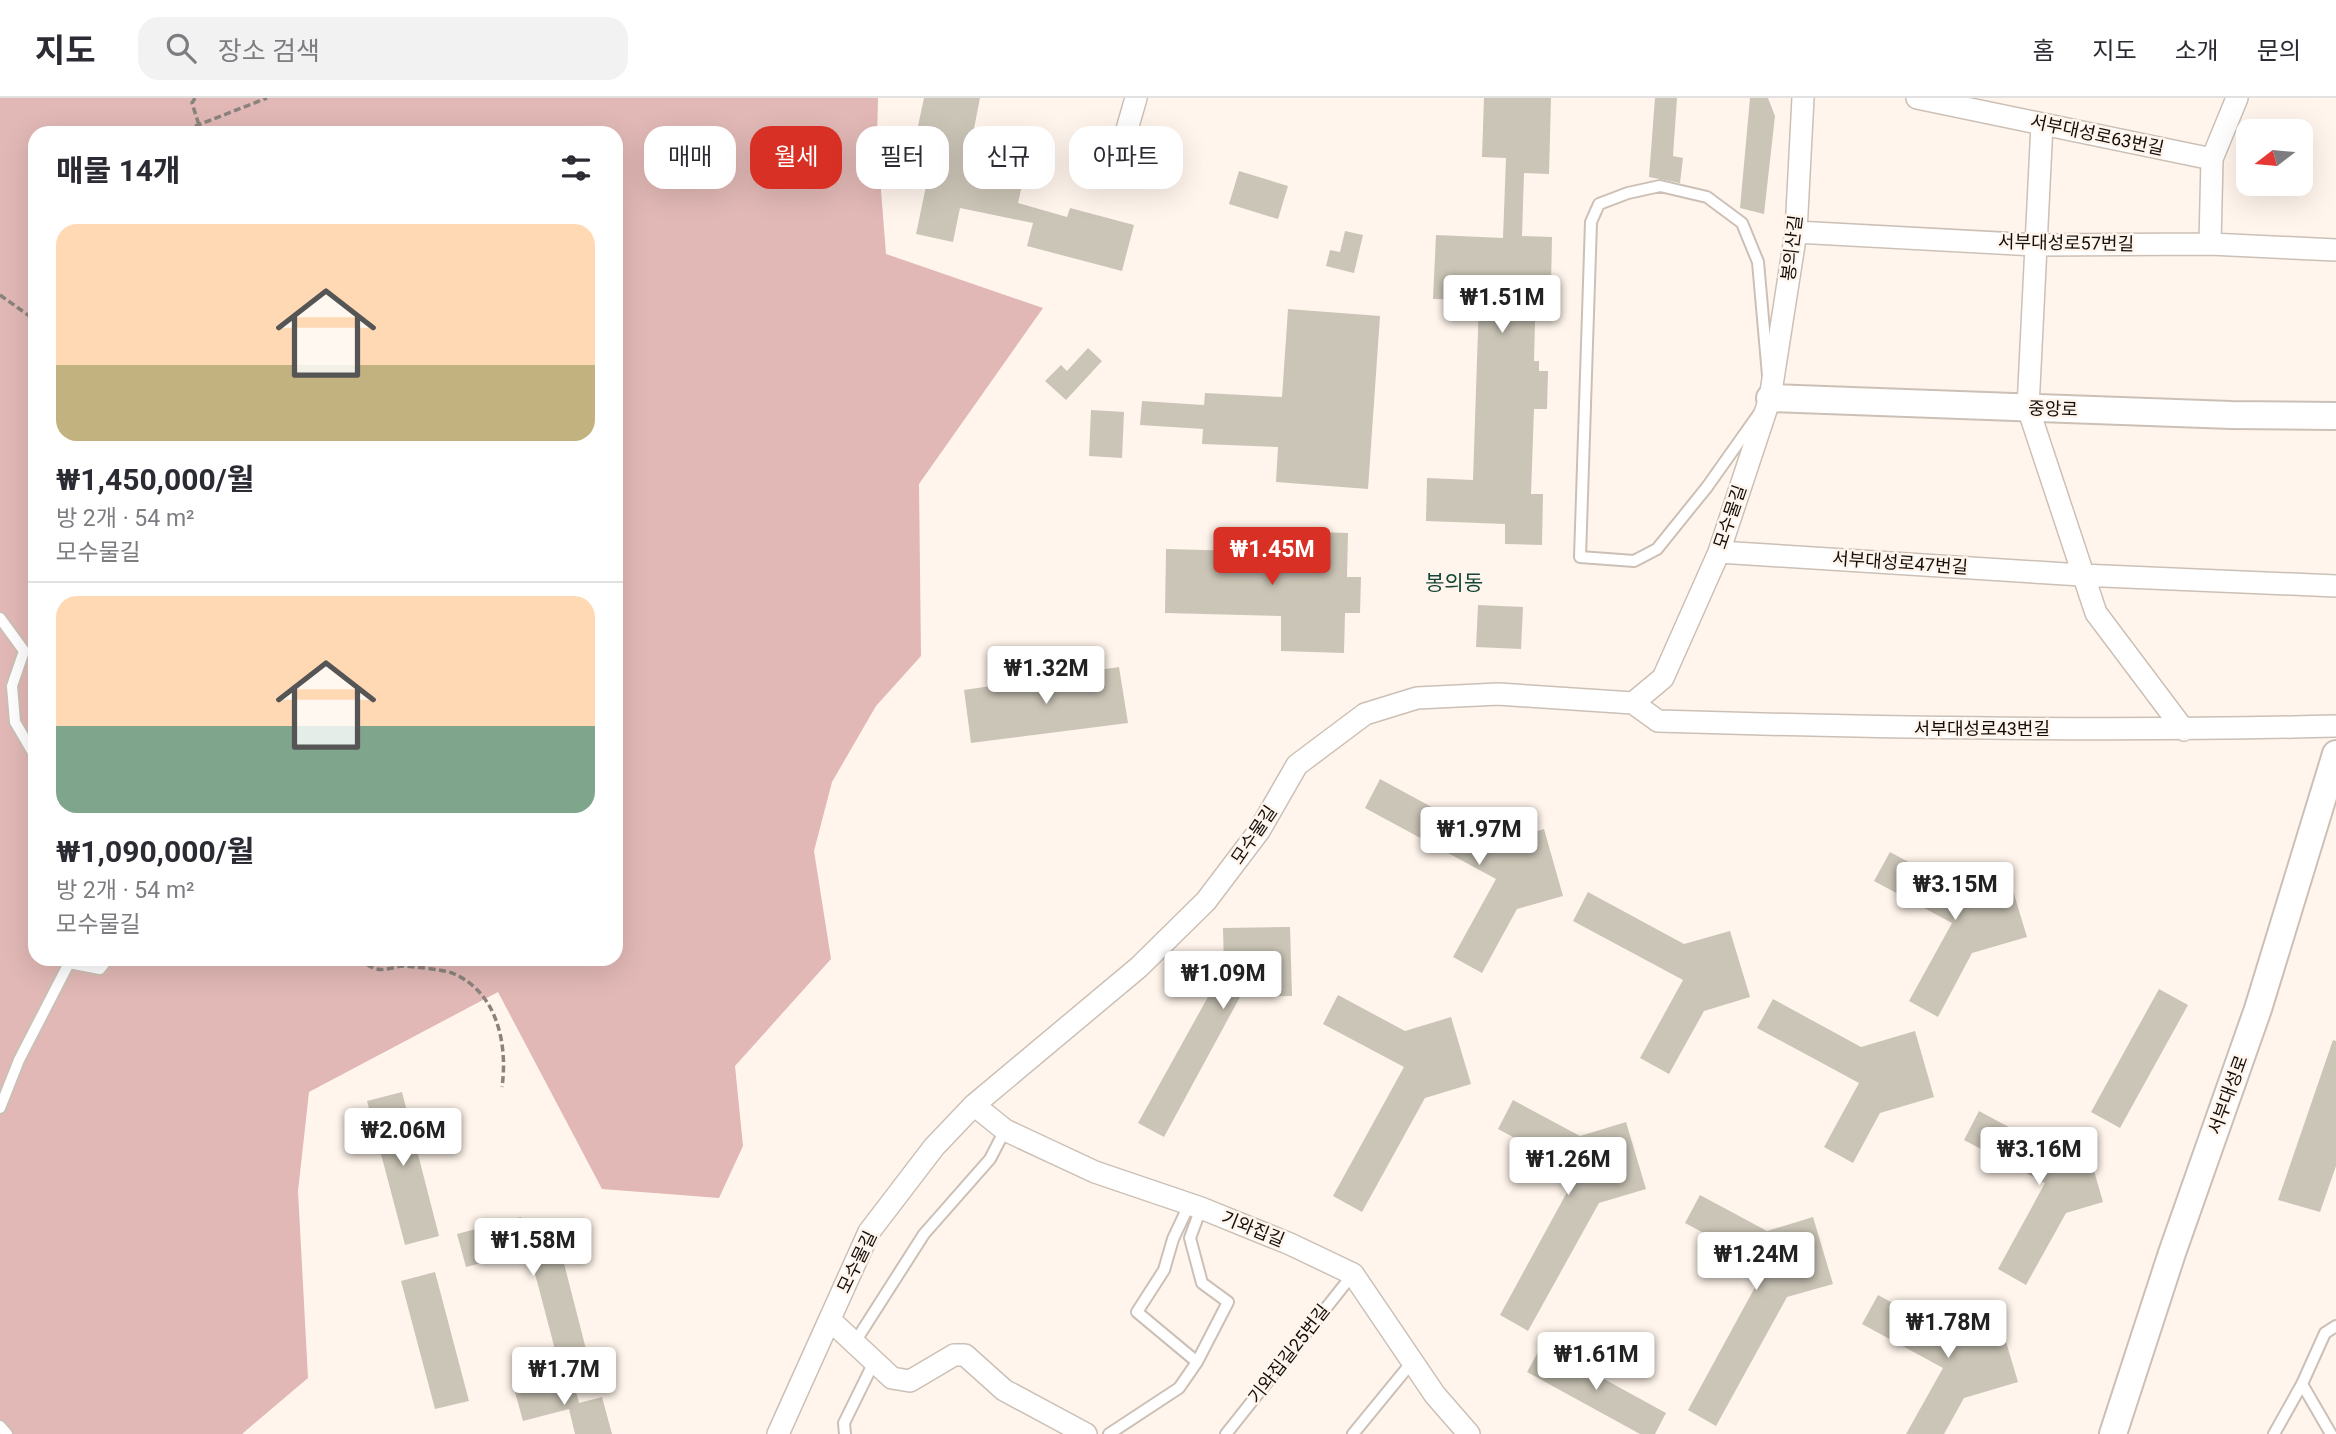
<!DOCTYPE html>
<html lang="ko">
<head>
<meta charset="utf-8">
<style>
	:root { --surface:#fff; --page:#f2f2f3; --text:#2b2b33; --muted:#7c7c81; --line:#e1e1e2; --accent:#d93025 }
	body { margin:0; font-family:Roboto,"Noto Sans KR",sans-serif; background:var(--page); color:var(--text); height:100vh; display:flex; flex-direction:column; font-size:26px; white-space:nowrap }
	* { box-sizing:border-box; margin:0 }
	p { font-size:23px; color:var(--muted) }
	.icon { flex:none; width:38px; height:38px; fill:none; stroke:currentColor; stroke-width:2; stroke-linecap:round; stroke-linejoin:round }
	.map { position:relative; flex:1; overflow:hidden }
	.panel { position:absolute; left:28px; top:28px; width:595px; height:840px; display:flex; flex-direction:column; background:var(--surface); border-radius:21px; box-shadow:0 7px 28px #0002 }
	.panel>* { flex:none }
	.guide { position:absolute; left:644px; top:28px; width:665px; height:63px; display:flex; gap:14px }
	.needle { width:46px; rotate:254deg }
	.fabs { position:absolute; left:2236px; top:21px; display:grid; gap:14px }
	.fabs a { display:grid; place-items:center; width:77px; height:77px; border-radius:14px; background:var(--surface); box-shadow:0 7px 28px #0002; font-size:35px }
	.price { position:absolute; translate:-50% -60px; padding:0 16px; border-radius:7px; background:#fff; color:#222; font-size:23px; line-height:46px; filter:drop-shadow(0 2px 4px #0008) }
	.price::after { content:''; position:absolute; left:50%; top:42px; width:21px; height:16px; margin-left:-10px; background:inherit; clip-path:polygon(0 0,100% 0,50% 100%) }
	.price.active { background:var(--accent); color:#fff }
	ul { padding:0; list-style:none }
	li { display:grid; align-content:center; gap:14px; height:371px; padding:0 28px }
	li+li { border-top:2px solid var(--line) }
	li span { display:grid; place-items:center; height:217px; border-radius:21px; color:#555 }
	li>.icon { margin-inline-start:auto }
	span .icon { width:126px; height:126px; fill:#fffc; stroke-width:1 }
	li b { font-size:30px }
	h2 { display:flex; justify-content:space-between; align-items:center; height:84px; padding:0 28px; font-size:30px }
	.pill { padding:0 24px; border-radius:21px; background:var(--surface); box-shadow:0 7px 28px #0002; font-size:24px; line-height:63px }
	.pill.active { background:var(--accent); color:#fff }
	header { display:flex; align-items:center; gap:42px; box-sizing:border-box; height:98px; padding:0 35px; background:var(--surface); border-bottom:2px solid var(--line) }
	header strong { font-size:33px }
	nav { display:flex; gap:38px; margin-inline-start:auto; font-size:24px }
	.search { width:490px; height:63px; background:var(--page); display:flex; align-items:center; gap:18px; box-sizing:border-box; padding:0 24px; border-radius:21px; color:var(--muted); font-size:26px }
	.map>svg:first-child { display:block }
</style>
</head>
<body>
<header>
<strong>지도</strong>
<div class="search"><svg class="icon" aria-label="search" viewBox="0 0 24 24"><circle cx="10" cy="10" r="6"/><path d="M15 15l6 6"/></svg>장소 검색</div>
<nav><a>홈</a><a>지도</a><a>소개</a><a>문의</a></nav>
</header>
<div class="map">
<svg width="2336" height="1336" viewBox="0 0 2336 1336">
	<rect width="100%" height="100%" fill="#fff5ec"/>
	<path fill="#e1b8b5" fill-rule="evenodd" d="M0,0H878L877,41L886,156L1043,210L919,386L921,558L876,608L832,684L814,753L831,861L735,968L743,1048L719,1100L602,1091L498,894L309,994L298,1093L308,1280L242,1336H0ZM35,35H616V861H35Z"/>
	<path fill="#cbc5b7" d="M924,0H980L967,66L1024,78L1018,105L1067,119L1070,110L1134,127L1122,173L1027,148L1033,125L960,110L953,144L916,136L935,45L915,42Z
		M1484,0H1551L1549,76L1524,75L1522,138L1552,139L1551,188L1536,187L1534,263H1539V273H1548L1547,311H1534L1531,396H1543L1542,447L1505,446V426L1426,423L1427,380L1473,382L1479,202L1433,201L1436,137L1503,140L1506,60L1482,59Z
		M1655,0H1677L1673,58L1683,60L1680,85L1649,79Z
		M1750,0H1768L1775,18L1764,116L1740,110Z
		M1239,73L1288,88L1278,121L1229,106Z
		M1345,133L1363,137L1354,175L1326,168L1330,152L1340,154Z
		M1288,211L1380,218L1368,391L1276,384L1278,349L1202,346L1203,331L1140,327L1142,303L1204,307L1205,295L1282,299Z
		M1088,250L1102,263L1066,302L1045,283L1061,267L1067,273Z
		M1091,312L1124,314L1122,360L1089,358Z
		M1283,433L1348,435L1347,479H1361L1360,515H1345L1344,555L1281,553V518L1165,515L1166,451L1283,454Z
		M1478,507L1523,509L1521,551L1476,549Z
		M1119,569L1128,625L971,645L964,592Z
		M1380,681L1498,745L1544,731L1563,798L1517,811L1482,875L1453,859L1496,781L1365,710Z
		M1890,754L1953,788L2007,773L2027,839L1972,855L1938,919L1909,903L1952,825L1874,783Z
		M1588,794L1684,846L1730,833L1750,899L1704,913L1669,976L1640,960L1683,882L1573,823Z
		M1290,829L1292,898L1240,899L1164,1039L1138,1025L1224,870L1223,830Z
		M2159,891L2188,907L2120,1030L2091,1014Z
		M1338,897L1405,933L1451,919L1471,986L1425,1000L1362,1114L1333,1098L1404,969L1323,926Z
		M1773,901L1861,949L1915,933L1934,999L1880,1015L1853,1065L1824,1049L1859,985L1757,930Z
		M2333,942L2336,943V1068L2320,1114L2278,1102Z
		M402,994L439,1138L405,1147L367,1003Z
		M1513,1002L1580,1038L1626,1024L1646,1091L1599,1105L1528,1233L1500,1217L1578,1074L1498,1031Z
		M1979,1013L2046,1049L2084,1038L2103,1104L2066,1115L2026,1187L1998,1171L2045,1085L1964,1042Z
		M1700,1097L1767,1133L1813,1119L1833,1186L1787,1199L1716,1328L1688,1312L1766,1169L1685,1125Z
		M521,1119L529,1150L558,1142L587,1255L558,1263L529,1153L466,1169L457,1136Z
		M435,1174L469,1303L435,1311L401,1183Z
		M1878,1197L1945,1233L1998,1217L2018,1284L1964,1300L1944,1336H1906L1943,1270L1862,1226Z
		M1542,1247L1666,1315L1655,1336H1640L1527,1274Z
		M572,1279L579,1305L602,1299L612,1336H575L569,1311L523,1323L515,1294Z"/>
	<g fill="none" stroke-linecap="round" stroke-linejoin="round">
		<g stroke="#ccc0b6" stroke-width="14">
			<path id="service" d="M1660,88L1707,99L1742,125L1758,164L1770,300L1707,389L1657,451L1634,463L1580,459L1591,124L1599,106L1628,95Z
				M0,520L24,553L12,588L15,624L32,653H35
				M0,1010L19,962L69,865L100,871L108,861
				M1189,1107L1173,1141L1164,1172L1137,1214L1197,1264
				M855,1244L924,1136L990,1061L1005,1032
				M2302,1286L2331,1336
				M0,1328L7,1336
				M845,1336L844,1325L874,1264
				M1109,1336L1179,1290L1197,1264L1228,1204L1202,1185L1190,1140L1201,1110
				M1226,1336L1353,1176
				M1353,1336L1412,1264
				M2274,1336L2302,1286L2325,1235L2336,1228"/>
		</g>
		<g stroke="#ccc0b6" stroke-width="24">
			<path id="minor" d="M1917,0L2212,61
				M2042,26L2028,310L2096,515L2184,632
				M1117,66L1136,0
				M1796,134L2036,147L2210,146L2336,152
				M2210,146L2212,61L2237,0
				M1719,454L2081,477L2336,488
				M1633,605L1658,623C1884,630 2110,634 2336,628
				M974,1007L1005,1032L1095,1074L1201,1110L1290,1146L1353,1176L1435,1297L1469,1336
				M830,1222L892,1280L910,1283L954,1257H965L1004,1292L1086,1336
				M778,1336L869,1134L934,1049L974,1007L1139,869L1206,803L1259,733L1297,667L1365,616L1417,600L1498,596L1633,605L1663,580L1719,454L1770,300L1796,134L1803,0"/>
		</g>
		<g stroke="#ccc0b6" stroke-width="30">
			<path id="tertiary" d="M1770,300L2231,317L2336,318
				M2113,1336L2172,1155L2258,911L2336,656"/>
		</g>
		<path stroke="#8a837d" stroke-width="3.5" stroke-dasharray="7 3.5" stroke-linecap="butt" d="M195,0L192,5L199,27L206,35
			M187,35L193,29L267,0
			M0,197L35,222
			M358,861C364,864 371,870 377,871C385,873 396,868 404,868C415,869 441,871 452,875C497,893 508,946 502,989"/>
		<use href="#service" stroke="#fff" stroke-width="10"/>
		<use href="#minor" stroke="#fff" stroke-width="21"/>
		<use href="#tertiary" stroke="#fff" stroke-width="26"/>
	</g>
	<g text-anchor="middle" stroke-width="5" stroke-linejoin="round" paint-order="stroke">
		<g font-size="18" fill="#130f0c" stroke="#fff5ec">
			<text transform="translate(2097 37) rotate(12)" y="6">서부대성로63번길</text>
			<text transform="translate(2066 145) rotate(1)" y="6">서부대성로57번길</text>
			<text transform="translate(1792 150) rotate(-83)" y="6">봉의산길</text>
			<text transform="translate(2053 311) rotate(2)" y="6">중앙로</text>
			<text transform="translate(1730 419) rotate(-71)" y="6">모수물길</text>
			<text transform="translate(1900 465) rotate(4)" y="6">서부대성로47번길</text>
			<text x="1982" y="637">서부대성로43번길</text>
			<text transform="translate(1254 737) rotate(-56)" y="6">모수물길</text>
			<text transform="translate(2228 997) rotate(-70)" y="6">서부대성로</text>
			<text transform="translate(1253 1131) rotate(22)" y="6">기와집길</text>
			<text transform="translate(857 1164) rotate(-64)" y="6">모수물길</text>
			<text transform="translate(1289 1256) rotate(-52)" y="6">기와집길25번길</text>
		</g>
		<g font-size="21" fill="#134637" stroke="#fff5ec">
			<text x="1454" y="492">봉의동</text>
		</g>
	</g>
</svg>
<div class="fabs">
<a><svg class="needle" viewBox="-14 -14 28 28"><path d="M0-13l5 13h-10z" fill="#e53935"/><path d="M0 13l5-13h-10z" fill="#7c7c81"/></svg></a>
</div>
<b class="price" style="left:1502px;top:237px">₩1.51M</b>
<b class="price active" style="left:1272px;top:489px">₩1.45M</b>
<b class="price" style="left:1046px;top:608px">₩1.32M</b>
<b class="price" style="left:1479px;top:769px">₩1.97M</b>
<b class="price" style="left:1955px;top:824px">₩3.15M</b>
<b class="price" style="left:1223px;top:913px">₩1.09M</b>
<b class="price" style="left:403px;top:1070px">₩2.06M</b>
<b class="price" style="left:2039px;top:1089px">₩3.16M</b>
<b class="price" style="left:1568px;top:1099px">₩1.26M</b>
<b class="price" style="left:533px;top:1180px">₩1.58M</b>
<b class="price" style="left:1756px;top:1194px">₩1.24M</b>
<b class="price" style="left:1948px;top:1262px">₩1.78M</b>
<b class="price" style="left:1596px;top:1294px">₩1.61M</b>
<b class="price" style="left:564px;top:1309px">₩1.7M</b>
<div class="guide">
<a class="pill">매매</a>
<a class="pill active">월세</a>
<a class="pill">필터</a>
<a class="pill">신규</a>
<a class="pill">아파트</a>
</div>
<section class="panel">
<h2>매물 14개<svg class="icon" aria-label="filters" viewBox="0 0 24 24"><path d="M4 7h16M4 17h16"/><circle cx="9" cy="7" r="2"/><circle cx="15" cy="17" r="2"/></svg></h2>
<ul>
<li><span style="background:linear-gradient(#ffd9b3 65%,#c2b280 0)"><svg class="icon" aria-label="home" viewBox="0 0 24 24"><path d="M3 11l9-7 9 7M6 9v11h12V9"/></svg></span><div><b>₩1,450,000/월</b><p>방 2개 · 54 m²</p><p>모수물길</p></div></li>
<li><span style="background:linear-gradient(#ffd9b3 60%,#7fa58c 0)"><svg class="icon" aria-label="home" viewBox="0 0 24 24"><path d="M3 11l9-7 9 7M6 9v11h12V9"/></svg></span><div><b>₩1,090,000/월</b><p>방 2개 · 54 m²</p><p>모수물길</p></div></li>
</ul>
</section>
</div>
</body>
</html>
